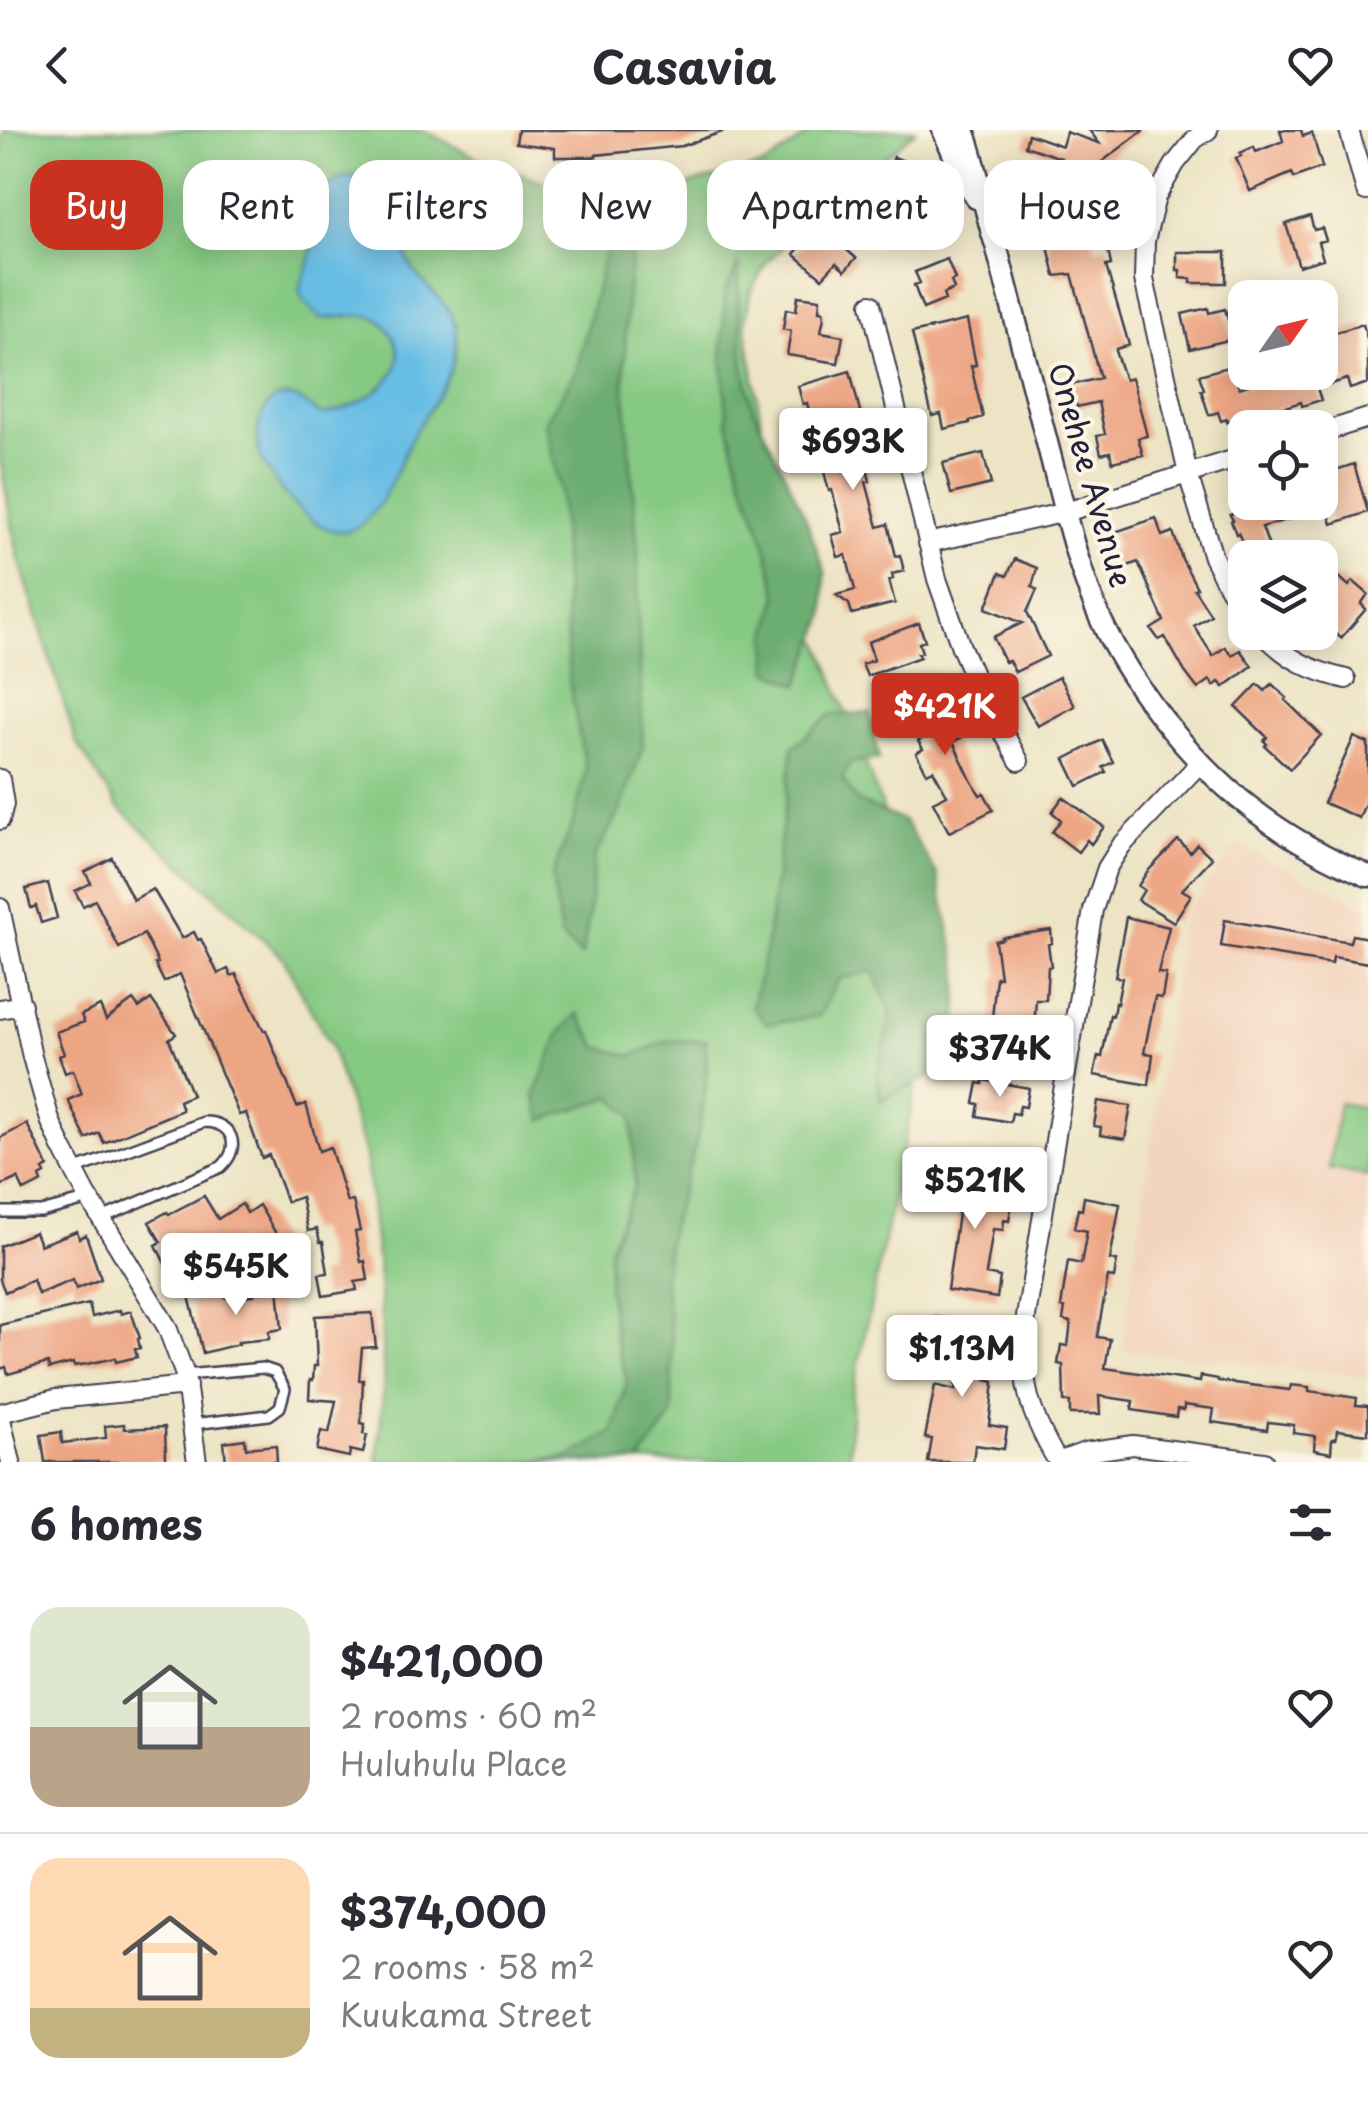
<!DOCTYPE html>
<html lang="en">
<head>
<meta charset="utf-8">
<style>
	:root { --surface:#fff; --page:#f2f2f3; --text:#2b2b33; --muted:#7c7c81; --line:#e1e1e2; --accent:#c8321e }
	body { margin:0; font-family:"Playpen Sans",sans-serif; background:var(--page); color:var(--text); height:100vh; display:flex; flex-direction:column; font-size:38px; white-space:nowrap }
	* { box-sizing:border-box; margin:0 }
	p { font-size:32px; color:var(--muted) }
	.icon { flex:none; width:55px; height:55px; fill:none; stroke:currentColor; stroke-width:2; stroke-linecap:round; stroke-linejoin:round }
	.map { position:relative; height:1332px; overflow:hidden }
	.sheet { display:flex; flex-direction:column; background:var(--surface); flex:1 }
	.sheet>* { flex:none }
	.guide { position:absolute; left:30px; top:30px; width:1310px; height:90px; display:flex; gap:20px }
	.needle { width:65px; rotate:56deg }
	.fabs { position:absolute; left:1228px; top:150px; display:grid; gap:20px }
	.fabs a { display:grid; place-items:center; width:110px; height:110px; border-radius:20px; background:var(--surface); box-shadow:0 5px 25px #0003; font-size:50px }
	.price { position:absolute; translate:-50% -85px; padding:0 22px; border-radius:10px; background:#fff; color:#222; font-size:32px; line-height:65px; filter:drop-shadow(0 2px 5px #0008) }
	.price::after { content:''; position:absolute; left:50%; top:60px; width:30px; height:22px; margin-left:-15px; background:inherit; clip-path:polygon(0 0,100% 0,50% 100%) }
	.price.current { background:var(--accent); color:#fff }
	ul { padding:0; list-style:none }
	li { display:flex; align-items:center; gap:30px; height:250px; padding:0 30px }
	li+li { border-top:2px solid var(--line) }
	li span { display:grid; place-items:center; flex:none; width:280px; height:200px; border-radius:30px; color:#555 }
	li>.icon { margin-inline-start:auto }
	span .icon { width:120px; height:120px; fill:#fffc; stroke-width:1 }
	li b { font-size:42px }
	h2 { display:flex; justify-content:space-between; align-items:center; height:120px; padding:0 30px; font-size:42px }
	.pill { padding:0 35px; border-radius:30px; background:var(--surface); box-shadow:0 5px 25px #0003; font-size:35px; line-height:90px }
	.pill.current { background:var(--accent); color:#fff }
	header { display:flex; justify-content:space-between; align-items:center; height:130px; padding:0 30px; background:var(--surface); font-size:45px; font-weight:700 }
	.map>svg:first-child { display:block }
</style>
</head>
<body>
<header><svg class="icon" aria-label="back" viewBox="0 0 24 24"><path d="M15 5l-7 7 7 7"/></svg>Casavia<svg class="icon" aria-label="heart" viewBox="0 0 24 24"><path d="M12 20l-8-8c-3-5 5-10 8-4 3-6 11-1 8 4z"/></svg></header>
<div class="map">
<svg width="1368" height="1332" viewBox="0 0 1368 1332">
	<rect width="100%" height="100%" fill="#fcf5e5"/>
	<filter id="ink" filterUnits="userSpaceOnUse"><feTurbulence type="fractalNoise" baseFrequency=".01" numOctaves="2"/><feDisplacementMap in="SourceGraphic" scale="20" xChannelSelector="R" yChannelSelector="G"/><feConvolveMatrix kernelMatrix="1 2 1 2 8 2 1 2 1" color-interpolation-filters="sRGB"/></filter>
	<filter id="wash" filterUnits="userSpaceOnUse"><feTurbulence type="fractalNoise" baseFrequency=".0048" numOctaves="4" result="noise"/><feDisplacementMap in="SourceGraphic" scale="40" xChannelSelector="R" yChannelSelector="G"/><feGaussianBlur stdDeviation="2.25" result="paint"/><feColorMatrix in="noise" values="0 0 0 0 0 0 0 0 0 0 0 0 0 0 0 0 0 1.4 0 .05"/><feComposite in="paint" operator="in"/></filter>
	<g filter="url(#wash)">
		<rect width="100%" height="100%" fill="#ede4c5"/>
		<path fill="#f3d4be" d="M1237,715L1368,776V1247L1122,1220L1183,786Z"/>
		<path fill="#85c983" stroke="#54765f" stroke-width="2.5" d="M4,0H423L477,28L572,62L670,59L764,36L814,0H916L767,131L750,163L745,193L767,328L804,471L900,724L922,926L852,1266L849,1332H377L384,1255L379,1146L366,1027L331,917L282,826L118,677L76,612L18,426L0,330V27Z
			M1339,973L1368,978V1046L1329,1039Z"/>
		<path fill="#6cad71" stroke="#476856" stroke-width="2.5" d="M615,85L633,118L627,169L624,252L638,422V490L643,618L620,680L594,728L589,785L582,826L561,807L552,746L574,690L586,640L569,551L560,359L545,292L576,241Z
			M739,132V174L744,238L753,278L805,386L825,441V486L799,555L769,541L768,504L778,464L763,406L741,345L728,294L722,226L725,162Z
			M870,583L879,629L850,633L842,649L857,671L904,691L937,744L959,841L957,905L933,945L881,971L877,946L891,884L874,841L839,849L819,886L767,894L752,877L766,818L793,617L830,585Z
			M578,883L598,917L631,926L667,911L706,910L707,951L698,1006L669,1102L664,1151L672,1209V1285L640,1332L524,1331L569,1327L613,1302L627,1251L616,1211L608,1158L609,1119L635,1055L632,986L612,967L542,990L535,965L560,903Z"/>
		<path fill="#68bde5" stroke="#457090" stroke-width="2.5" d="M347,46C367,46 407,53 423,63C428,85 403,95 405,118C409,153 451,165 456,200C458,215 453,238 446,251C437,270 424,286 414,303C399,330 381,394 347,401C315,407 270,352 260,325C253,305 260,264 289,267C301,268 312,279 322,285C353,280 414,249 395,211C391,202 384,192 375,188C363,182 335,189 320,188L303,170L299,160C302,149 308,140 310,129C315,101 312,55 347,46Z"/>
		<g id="blocks">
			<path fill="#eda684" d="M518,0H722V2L682,16L596,25V27H555V18L516,13Z
				M1089,0H1144L1099,34L1095,45L1072,38L1082,73L1076,74L1083,103L1091,102L1095,119L1107,116L1111,135L1106,136L1129,215L1116,219V224L1125,250L1132,248L1147,306L1138,308L1143,325L1112,332L1110,322L1101,324L1097,306L1105,304L1098,272L1077,277L1071,255L1100,248L1072,144L1055,146L1043,95L1039,82L1034,83L1029,65L1051,59L1050,53L1053,52L1061,28L1025,16L1028,4L1062,16L1066,2L1099,13Z
				M1280,0H1301L1303,6L1312,3L1322,37L1294,48L1292,43L1250,61L1236,28L1241,26L1240,23L1254,17L1256,22L1283,11Z
				M894,27L911,34L905,49L920,55L903,96L871,83Z
				M1310,86L1314,100L1322,98L1326,110L1318,112L1323,129L1299,136L1286,94Z
				M819,96L856,128L845,141L836,133L822,148L794,124Z
				M1177,122H1226V153H1191V149L1180,148V140H1177Z
				M947,129L955,149L951,151L954,159L943,164L945,170L923,179L914,155L920,153L915,142Z
				M798,166L820,169L819,181H823L824,187L821,202L843,206L838,233L787,225L791,201L783,199L786,179L796,181Z
				M1208,178L1209,183L1225,179L1233,209L1190,219L1182,184Z
				M967,190L976,235L971,236L983,287L970,291V293L944,299L941,284L932,286L912,203Z
				M1363,194L1368,212V253L1350,259L1347,249L1317,258L1321,270L1302,276L1301,272L1263,284L1262,281L1227,292V289L1221,291L1218,282L1209,285L1201,260L1204,259L1199,245L1231,236L1239,258L1291,242H1320V216L1335,211L1333,203Z
				M850,241L866,306L869,305L874,324L864,327L870,351L866,352L878,397L888,394L896,426L900,425L904,441L892,444L893,449L889,450L895,473L852,484L849,474L836,465L855,460L846,425L838,427L832,405L843,402L832,360L829,361L819,322L833,319L826,294L813,297L807,273L803,274L798,256Z
				M983,323L991,354L951,364L943,333Z
				M1354,334L1368,382L1332,394L1327,378L1262,397L1273,428H1250L1238,403L1236,404L1231,391L1233,390L1230,385L1234,383L1230,372L1245,369V372H1325L1320,357V340L1335,336L1336,340Z
				M1156,388L1162,406L1173,402L1182,429L1197,458L1194,459L1211,485L1194,496L1213,526L1225,517L1232,525L1240,520L1252,536L1224,557L1219,552L1214,556L1210,550L1198,559L1185,542L1165,507L1159,510L1151,499L1164,491L1138,432L1122,438L1121,435L1114,438L1109,425L1115,423L1113,417L1117,416L1112,403Z
				M1015,429L1037,438L1032,457L1037,460L1027,482L1048,526L1015,542L1009,531L1005,532L993,507L1022,493L986,478L1000,443L1007,446Z
				M1320,436L1337,450L1339,447L1349,456L1353,451L1368,464L1361,474L1366,479L1341,508L1336,504L1331,509L1320,499Z
				M919,493L925,511L919,513L922,522L918,523L920,527L867,546L862,534L874,530L868,512Z
				M928,547L931,554L937,552L943,565L937,568L948,595L957,590L966,605L953,612L972,652L980,665L984,663L993,680L949,702L933,672L947,665L933,640L927,643L916,623L923,619L918,611L928,605L916,577L909,579L901,559Z
				M1059,547L1075,576L1038,596L1021,567Z
				M1258,554L1265,561L1272,554L1287,568L1285,570L1321,605L1290,639L1265,616L1267,614L1264,611L1267,607L1236,577Z
				M1354,607L1368,613V667L1359,688L1324,673Z
				M1102,610L1113,632L1103,637L1106,642L1078,656L1065,629Z
				M1063,667L1104,697L1091,714L1087,710L1078,722L1052,702L1061,690L1052,682Z
				M1178,710L1190,722L1197,714L1212,728L1182,760L1191,765L1174,792L1138,770L1144,760L1138,756L1147,742Z
				M112,728L133,770L153,759L182,808L194,802L198,810L201,809L218,844L228,839L231,846L236,844L264,901L266,900L297,977L306,974L319,1021L330,1017L347,1072L353,1071L360,1101L355,1102L361,1132L365,1131L368,1150L355,1152L357,1160L323,1166L319,1144L328,1143L323,1112H320L317,1099L308,1101L301,1067L287,1072L269,1025L262,1028L246,983L239,985L180,844L164,852L155,834L158,833L144,804L119,818L95,770L83,776L75,761L91,753L85,742Z
				M48,753L57,788L41,793L36,776L31,778L26,759Z
				M1126,787L1169,797L1158,843L1166,844L1162,868L1155,867L1144,923L1153,924L1149,955L1094,945L1098,926L1102,927L1110,885L1113,886L1115,873L1117,874L1122,848L1115,847Z
				M1225,790L1350,812L1352,805L1368,808V833L1333,827L1332,834L1221,816Z
				M1051,800L1052,813L1048,814L1051,836L1048,837L1046,870H1036L1034,900L1040,901L1036,927L1026,926L1025,930L1009,928V923L989,920L996,847H1000L995,811L1003,809L1002,807Z
				M151,869L176,904L169,909L192,965L179,971L182,980L104,1013L99,1003L86,1009L68,970L82,964L73,940L65,943L59,926L64,924L56,902L84,892L81,885L100,876L106,890L133,870L139,878Z
				M983,950L1029,958L1026,977L1020,976L1018,984L1012,983L1010,992L977,986L979,974L974,973L978,953L983,954Z
				M1098,971L1131,976L1125,1009L1100,1005L1101,997L1094,996Z
				M27,994L48,1037L43,1040L45,1044L40,1047L42,1052L24,1061L18,1048L0,1056V1008Z
				M964,1042L1000,1047L997,1068L1012,1071L1009,1091L1004,1090L1003,1100L993,1099L986,1144L1000,1147L997,1168L947,1160L959,1077L938,1074L941,1051L962,1054Z
				M204,1066L218,1089L242,1074L247,1083L259,1075L280,1110L251,1127L240,1110L208,1130L200,1117L167,1138L156,1115L161,1112L149,1092L167,1082L169,1084Z
				M1084,1067L1120,1074L1110,1130L1117,1131L1114,1148L1108,1147L1097,1207L1110,1209L1105,1238L1200,1252L1201,1246L1218,1249V1251L1290,1260L1291,1255L1309,1257V1261L1357,1268L1356,1275L1368,1276V1304L1337,1300L1336,1309H1332L1331,1323L1314,1320L1315,1306L1293,1303L1294,1295L1268,1292L1267,1300L1212,1292L1214,1279L1184,1275V1280L1177,1279L1176,1287L1132,1280L1133,1271L1099,1266L1100,1284H1070V1272H1064L1063,1235L1058,1234L1061,1215L1068,1216L1071,1192L1063,1190L1065,1178L1061,1177L1068,1131L1081,1134L1087,1101L1074,1098L1078,1079L1082,1080Z
				M77,1101L79,1108L86,1105L101,1149L76,1159L73,1150L38,1164L33,1150L5,1162L0,1150V1116L35,1102L40,1115Z
				M278,1157L282,1199L269,1201V1209L238,1212L239,1214L203,1223L189,1166L224,1161L226,1168L254,1165V1163L262,1162L261,1158Z
				M89,1174L92,1187L120,1180L121,1184L131,1181L140,1208L138,1209L140,1218L135,1219L137,1227L116,1232L115,1228L87,1234L74,1236L73,1233L49,1239L48,1233L8,1244L6,1237L0,1239V1195Z
				M372,1183L376,1217L362,1218L359,1250H363L361,1293L365,1294L363,1304L367,1305L363,1323L350,1320L349,1327L317,1320L321,1301L329,1303L336,1271L309,1269L310,1250H313L314,1236H317L315,1186Z
				M935,1187L971,1190L969,1202L984,1204L980,1230L989,1231L986,1250L994,1252L989,1295L1007,1298L1004,1319L975,1315L973,1332H928L932,1309L925,1308L935,1255L955,1260L961,1219L944,1217V1213L932,1211Z
				M124,1294L125,1299L165,1297L166,1332H45L41,1305L61,1302L62,1313L106,1308L105,1296Z
				M245,1309L246,1318L276,1315L277,1332H226L224,1312Z"/>
		</g>
	</g>
	<g filter="url(#ink)">
		<use href="#blocks" fill-opacity="0" stroke="#403f50" stroke-width="2.5"/>
		<g fill="none" stroke-linecap="round" stroke-linejoin="round">
			<g stroke="#403f50" stroke-width="14">
				<path id="service" d="M74,1040L204,992C233,992 242,1018 221,1037L102,1088
					M0,1082H41L90,1069
					M185,1245L263,1238L275,1242L285,1259L280,1277L269,1285L193,1294"/>
			</g>
			<g stroke="#403f50" stroke-width="22">
				<path id="minor" d="M1208,0L1195,9L1175,34L1156,67L1145,111L1144,149L1188,344L1213,427L1229,458L1245,482
					M1349,0L1366,61
					M871,174L937,449L961,517L978,556L1019,631
					M1320,303L1368,288
					M928,413L1066,382L1245,326
					M1262,502C1286,529 1312,541 1346,549
					M0,649L4,674L0,690
					M0,778L32,927L50,990L61,1015L86,1063L167,1197L185,1245L197,1332
					M0,879L22,875
					M0,1283L56,1269L187,1256
					M0,1285L11,1332
					M1058,1332C1026,1278 1020,1249 1026,1187L1093,780L1107,738L1121,716L1201,632
					M1058,1332L1085,1322L1133,1315L1264,1332"/>
			</g>
			<g stroke="#403f50" stroke-width="25">
				<path id="tertiary" d="M943,0L963,46L976,68
					M964,0C978,38 983,77 996,115C1015,186 1033,257 1051,328C1064,378 1075,427 1094,474C1124,549 1192,634 1256,682C1290,708 1329,729 1368,746"/>
			</g>
			<use href="#service" stroke="#fff" stroke-width="9"/>
			<use href="#minor" stroke="#fff" stroke-width="18"/>
			<use href="#tertiary" stroke="#fff" stroke-width="20"/>
		</g>
	</g>
	<g text-anchor="middle" stroke-width="8" stroke-linejoin="round" paint-order="stroke">
		<g font-size="32" fill="#22223b" stroke="#fcf5e5">
			<text transform="translate(1090 345) rotate(74)" y="11">Onehee Avenue</text>
		</g>
	</g>
</svg>
<div class="fabs">
<a><svg class="needle" viewBox="-14 -14 28 28"><path d="M0-13l5 13h-10z" fill="#e53935"/><path d="M0 13l5-13h-10z" fill="#7c7c81"/></svg></a>
<a><svg class="icon" aria-label="locate" viewBox="0 0 24 24"><circle cx="12" cy="12" r="6"/><path d="M12 2v4M12 18v4M2 12h4M18 12h4"/></svg></a>
<a><svg class="icon" aria-label="layers" viewBox="0 0 24 24"><path d="M12 4l9 5-9 5-9-5zM3 14l9 5 9-5"/></svg></a>
</div>
<b class="price" style="left:853px;top:363px">$693K</b>
<b class="price current" style="left:945px;top:628px">$421K</b>
<b class="price" style="left:1000px;top:970px">$374K</b>
<b class="price" style="left:975px;top:1102px">$521K</b>
<b class="price" style="left:236px;top:1188px">$545K</b>
<b class="price" style="left:962px;top:1270px">$1.13M</b>
<div class="guide">
<a class="pill current">Buy</a>
<a class="pill">Rent</a>
<a class="pill">Filters</a>
<a class="pill">New</a>
<a class="pill">Apartment</a>
<a class="pill">House</a>
</div>
</div>
<section class="sheet">
<h2>6 homes<svg class="icon" aria-label="filters" viewBox="0 0 24 24"><path d="M4 7h16M4 17h16"/><circle cx="9" cy="7" r="2"/><circle cx="15" cy="17" r="2"/></svg></h2>
<ul>
<li><span style="background:linear-gradient(#dfe7d0 60%,#b9a48a 0)"><svg class="icon" aria-label="home" viewBox="0 0 24 24"><path d="M3 11l9-7 9 7M6 9v11h12V9"/></svg></span><div><b>$421,000</b><p>2 rooms · 60 m²</p><p>Huluhulu Place</p></div><svg class="icon" aria-label="heart" viewBox="0 0 24 24"><path d="M12 20l-8-8c-3-5 5-10 8-4 3-6 11-1 8 4z"/></svg></li>
<li><span style="background:linear-gradient(#ffd9b3 75%,#c2b280 0)"><svg class="icon" aria-label="home" viewBox="0 0 24 24"><path d="M3 11l9-7 9 7M6 9v11h12V9"/></svg></span><div><b>$374,000</b><p>2 rooms · 58 m²</p><p>Kuukama Street</p></div><svg class="icon" aria-label="heart" viewBox="0 0 24 24"><path d="M12 20l-8-8c-3-5 5-10 8-4 3-6 11-1 8 4z"/></svg></li>
</ul>
</section>
</body>
</html>
